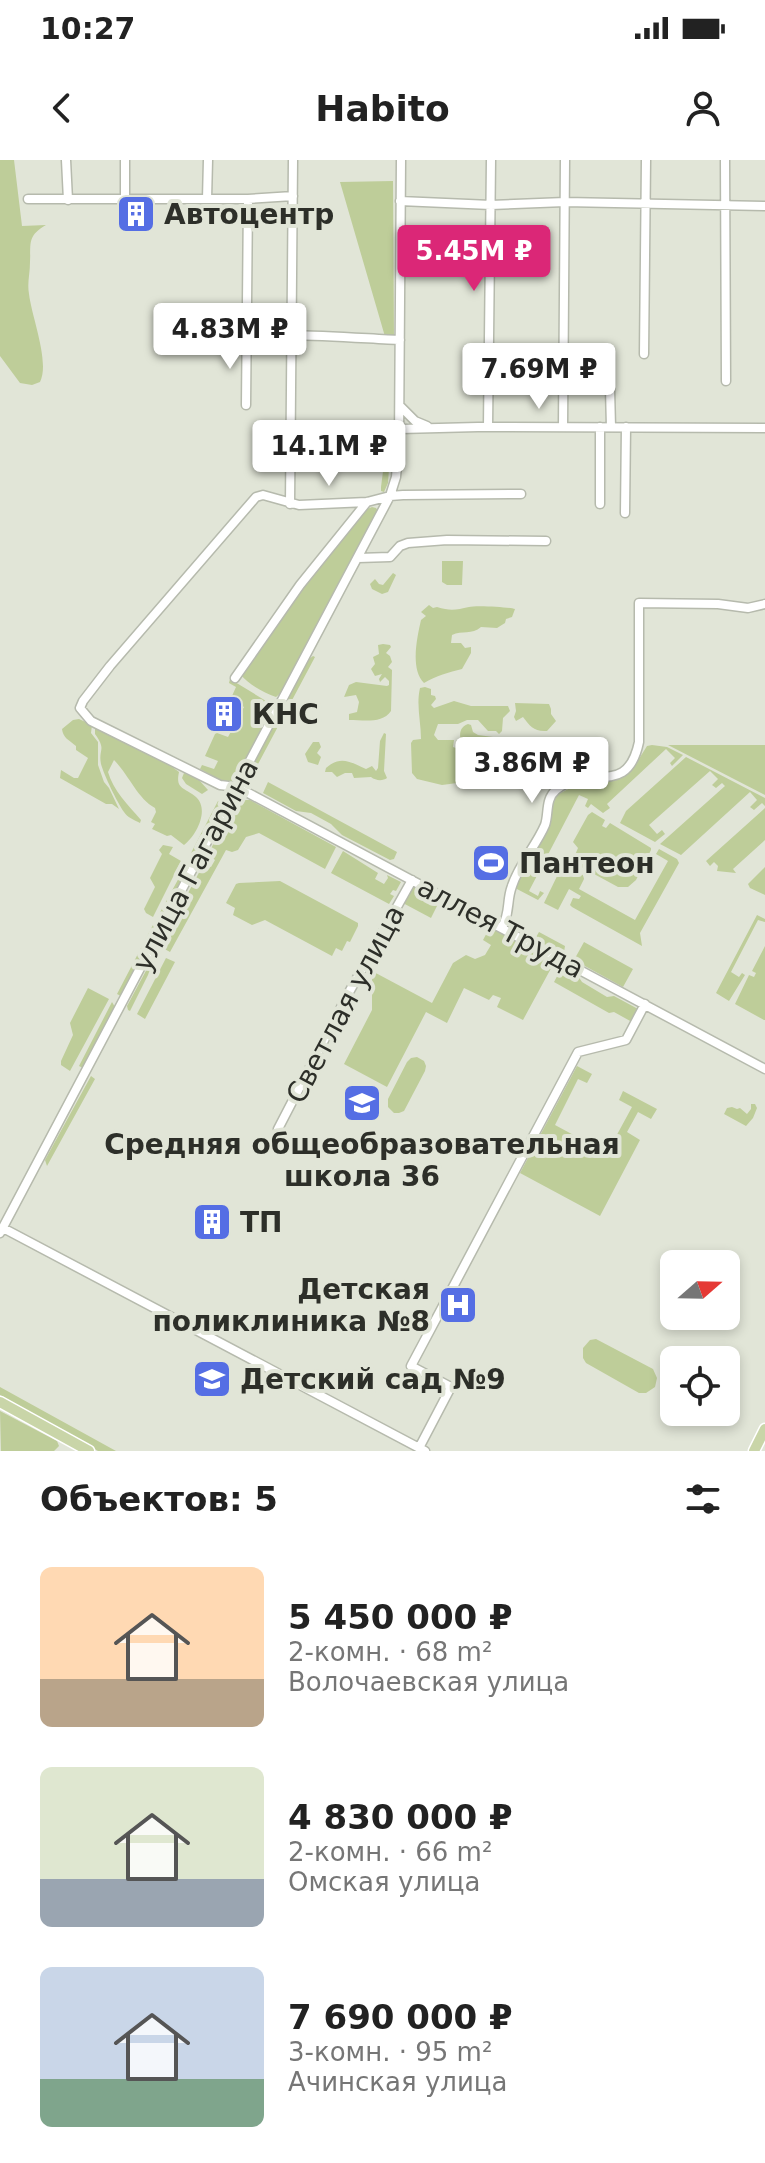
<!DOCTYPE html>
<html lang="ru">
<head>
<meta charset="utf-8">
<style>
	:root { --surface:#fff; --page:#f6f6f6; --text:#222; --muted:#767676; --accent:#db2777 }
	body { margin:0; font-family:"DejaVu Sans",sans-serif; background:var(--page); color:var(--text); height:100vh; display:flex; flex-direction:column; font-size:30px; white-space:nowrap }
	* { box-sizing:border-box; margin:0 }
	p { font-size:26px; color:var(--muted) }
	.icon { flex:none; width:44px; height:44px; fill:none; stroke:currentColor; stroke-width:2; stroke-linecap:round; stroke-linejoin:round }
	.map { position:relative; height:1291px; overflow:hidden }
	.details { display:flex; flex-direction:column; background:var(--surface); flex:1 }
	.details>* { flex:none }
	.needle { width:52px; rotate:70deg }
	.fabs { position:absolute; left:660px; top:1090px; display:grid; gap:16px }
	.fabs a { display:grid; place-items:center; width:80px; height:80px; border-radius:12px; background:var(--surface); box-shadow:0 4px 12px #0003; font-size:40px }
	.price { position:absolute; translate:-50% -68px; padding:0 18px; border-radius:8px; background:#fff; color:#222; font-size:26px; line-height:52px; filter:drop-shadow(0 2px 4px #0008) }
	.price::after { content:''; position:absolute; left:50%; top:48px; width:24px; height:18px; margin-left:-12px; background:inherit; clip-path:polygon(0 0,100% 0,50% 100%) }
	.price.active { background:var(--accent); color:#fff }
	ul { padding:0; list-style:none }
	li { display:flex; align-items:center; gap:24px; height:200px; padding:0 40px }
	li span { display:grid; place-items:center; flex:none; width:224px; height:160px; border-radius:12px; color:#555 }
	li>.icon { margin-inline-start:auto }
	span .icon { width:96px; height:96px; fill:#fffc; stroke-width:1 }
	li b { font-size:34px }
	h2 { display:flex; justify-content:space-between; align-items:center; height:96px; padding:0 40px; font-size:34px }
	.status { display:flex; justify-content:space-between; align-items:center; height:56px; padding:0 40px; background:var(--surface); direction:ltr }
	.status svg { height:22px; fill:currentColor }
	header { display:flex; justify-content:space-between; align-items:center; height:104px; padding:0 40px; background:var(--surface); font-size:36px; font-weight:700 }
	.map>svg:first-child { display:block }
</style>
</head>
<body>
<div class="status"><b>10:27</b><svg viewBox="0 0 49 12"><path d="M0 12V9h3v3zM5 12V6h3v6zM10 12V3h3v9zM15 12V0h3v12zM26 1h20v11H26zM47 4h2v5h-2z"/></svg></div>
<header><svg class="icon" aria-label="back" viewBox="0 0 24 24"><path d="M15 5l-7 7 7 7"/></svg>Habito<svg class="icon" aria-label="person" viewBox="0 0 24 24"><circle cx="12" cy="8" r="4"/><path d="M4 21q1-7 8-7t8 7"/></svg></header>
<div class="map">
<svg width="765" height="1291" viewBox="0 0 765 1291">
	<rect width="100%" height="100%" fill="#e1e5d7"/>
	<path fill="#becd99" d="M0,0H14L22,66L46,65C27,76 31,83 30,102C30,114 27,123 29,134C32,158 50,202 40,222L32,225L20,223L0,196Z
		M393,21L394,180H386L340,22Z
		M387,280L391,281L388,323L384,332L381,331V327Z
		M372,347L376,348L378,351L282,532L276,537C264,533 249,525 240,514L290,444L365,350Z
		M442,401H463L462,425H447L442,422Z
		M393,413L396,415L388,432L382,434L372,429L370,424L375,419L379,424L383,425Z
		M429,445L433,448L437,447C450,451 456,450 469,447C475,445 509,447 515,449L512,457L506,459L505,463L497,468L481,467C472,475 462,470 452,475L451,483H461L465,488L471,487V493L462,509C449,512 436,516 424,523C410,509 417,478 421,460L426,456L421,452Z
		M383,484L390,485L391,487L386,493L390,496L392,502L388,507L392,510L391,551C382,564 364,560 349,560V554L357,552L359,542L356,535L344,537L349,525L356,522L387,526L389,525V521L385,517L380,522L379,519L382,514L375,516L371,509L375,504L373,497L379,494L378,485Z
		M313,496L315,497L249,621L248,612L309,499Z
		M230,519L271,544L273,553L240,613L232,621L226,623L200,609L202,605L214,609L218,601L205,596L215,574L217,573L228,577L244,547L237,543L232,536L236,527L229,523Z
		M425,527L431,529V535L435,536L436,539L431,545L434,548L454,541L471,546H508L510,551L503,558L502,571L499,574L496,571H488L478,560H467L458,564H438L434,575L438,580H454L453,587L459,589C463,580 455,569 468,564L471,565L473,572L478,575L493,577L491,586L497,601L510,600L515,604L530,603L543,605L545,609L561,611V614L553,622L515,620L502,617L442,625L417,619L412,613L411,583L413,580L421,579C421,562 416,545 420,528Z
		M515,543L549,544L551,549V554L556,561L547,571C534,572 530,566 523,557L516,561L514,557L516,551Z
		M79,559L92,565L91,573L98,582V605L104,622L109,628L119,649L112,644H106L60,618L61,610L74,618H78L88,598L76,590V586C69,580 63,578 62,569L73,560Z
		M95,567L163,600L179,612C175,630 185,627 196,637C210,650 196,676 184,685L171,675L167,676L152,669L155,664L151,662L156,652L155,648C137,638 129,615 114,600L108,612C113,630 128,645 141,660L140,663C134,660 127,657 124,652C117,642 104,615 101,604C98,588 107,591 95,574Z
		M384,573L386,574L384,611L387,618C383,621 376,621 371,617L354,618L352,613H345L337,617L332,612H325L326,608C341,595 350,602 366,609L372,606L376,611L378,608L380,581Z
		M313,582H319L321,587L317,593L321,597L318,605L308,602L305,594Z
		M652,585L667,587L683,595L672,606L670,603L675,598L666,589L607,644L610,648L603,653L591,644L588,648L585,646L588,639L579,635L529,731L538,736L540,731L544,733L538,740L515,728L557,635L581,622L618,618L632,610L647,586Z
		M668,585H765V635Z
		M686,597L765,638V646L762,643L754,650L750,647L757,640L750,632L681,695L660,684L725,626L722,623L716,628L712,625L718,619L710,611L649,665L657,674L662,670L665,674L655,682L620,663L626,651Z
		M184,613L199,620L208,630L202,634L186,624L182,618Z
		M268,622L397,692L394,699L390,700L342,675L331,664L311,653L296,651L263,633Z
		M245,640H250L336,687L325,709L259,673L246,677L238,690L232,692L226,690L170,792L161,787V783L202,707L204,705L211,707L215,700L210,696L209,692L233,648L237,643Z
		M218,641L222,643L198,691L191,693Z
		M765,648V680L733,709L736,713L717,711L718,706L714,702L710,706L706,701Z
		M592,652L605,660L602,666L606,668L610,663L651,688V690L636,720L628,727H618L572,702L578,688L573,682L588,655Z
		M163,685L173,687L169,694L181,701L153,757L146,753L144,749L155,727L150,718L162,694L159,690Z
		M659,689L677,699L679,703L640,773L642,786L572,747L570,745L573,738L579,739L581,736L569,729L558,750L544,743L561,708L565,706L583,715L584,719L579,729L635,760L668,701L656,694Z
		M343,691L378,713L375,719L384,724L388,718L387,715L401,722L396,731L393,730L390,734L394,736L389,744L331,713Z
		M186,705L190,708L161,761L157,758Z
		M765,707V735L750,728L748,724Z
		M280,721L358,763V766L350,782L347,781L342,791L336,788L332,796L265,760L252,765L233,755L235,748L226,743L236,724L239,723Z
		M411,724L440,740L431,758L401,742Z
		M757,755L765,759V762L758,760L731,812L739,817L742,813L745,815L729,841L716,833Z
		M153,765L157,768L121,836L117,834Z
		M490,767L555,801L523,860L497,847L501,838L493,835L489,840L464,828L447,863L426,852L387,927L344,904L372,850V811L432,843L453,803L466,795L475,799L485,795L491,785L483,780Z
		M539,772L565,786L564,792L561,794L535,779Z
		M584,782L633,809L623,827L574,800Z
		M765,786V860H764L735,844L749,815L754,817L756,813L752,811Z
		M159,793L130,851L128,850L127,846L155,794Z
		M166,798L175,802L145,859L137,854Z
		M562,807L578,816L582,822L607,837L614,836L638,849L632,862L614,852L609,853L554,822Z
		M88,828L109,839L70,911L61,905V901L73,875L70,863Z
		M112,842L115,847L83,908L79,906Z
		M417,897L424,901L426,906L425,911L404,951L399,953H394L388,947V939L407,902L411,898Z
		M577,906L592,914L587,923L578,919L555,965L607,993L632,947L619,940L623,931L657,949L651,959L638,952L627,972L640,980L600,1056L520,1013Z
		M91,916L95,919L47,1006L45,1000Z
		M751,944H755L757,948L753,958L746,966L724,954L727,948L732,947L737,949L740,948L747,954L751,949Z
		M596,1179L653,1209L657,1218L655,1227L646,1233H639L586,1203L583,1198V1188L590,1180Z
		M0,1227L116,1291H98L0,1235Z
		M0,1251L57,1281L59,1286L54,1291H1Z"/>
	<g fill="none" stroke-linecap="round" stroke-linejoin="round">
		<g stroke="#b6baad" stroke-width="11">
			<path id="minor" d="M66,0L68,40
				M725,0L726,221
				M28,39H248L293,36
				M207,39L208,0
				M125,40V0
				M400,41L491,45L565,42L765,46
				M222,185C252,167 361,179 400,180
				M644,194L646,0
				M610,229L611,267
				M246,245L248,39
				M400,246L415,261L427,266
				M488,267L491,0
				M563,267L565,0
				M400,269L478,267L765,268
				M521,334L403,335L390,336L367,342L299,345L263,335L256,337L110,506L83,541L80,548L91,561L220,625L237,627L765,909
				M290,344L293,0
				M600,344V267
				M625,353L626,267
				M358,398L390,397L400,386L408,383L447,380L546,381
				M235,518L300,425L367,342
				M502,768C511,750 506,742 512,726C519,704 536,686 545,665C549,654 545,639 556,630C590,602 627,639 639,582V443L718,444L748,448L765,444
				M278,969L348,834L412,720
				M3,1068L425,1291
				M0,1073L390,336L396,317L399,281L401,0
				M419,1288L451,1227L411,1206L578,892L626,880L645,844"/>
		</g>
		<g stroke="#fff" stroke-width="13">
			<path id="major" d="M0,1242L89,1291
				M754,1291L765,1269"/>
		</g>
		<use href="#minor" stroke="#fff" stroke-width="8"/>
		<use href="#major" stroke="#c9d5a8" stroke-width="10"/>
	</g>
	<defs>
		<g id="building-square" transform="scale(2)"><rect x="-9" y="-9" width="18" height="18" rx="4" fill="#556ee4" stroke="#e1e5d7"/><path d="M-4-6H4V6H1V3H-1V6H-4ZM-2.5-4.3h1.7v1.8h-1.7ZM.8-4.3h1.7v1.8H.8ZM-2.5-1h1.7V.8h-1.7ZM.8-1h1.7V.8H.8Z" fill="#fff"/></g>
		<g id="stadium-square" transform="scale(2)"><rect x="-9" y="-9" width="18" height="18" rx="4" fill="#556ee4" stroke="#e1e5d7"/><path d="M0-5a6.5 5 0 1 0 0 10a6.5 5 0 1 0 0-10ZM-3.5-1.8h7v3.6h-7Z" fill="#fff"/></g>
		<g id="school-square" transform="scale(2)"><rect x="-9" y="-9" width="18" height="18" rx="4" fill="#556ee4" stroke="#e1e5d7"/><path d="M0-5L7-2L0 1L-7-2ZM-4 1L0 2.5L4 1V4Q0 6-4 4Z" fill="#fff"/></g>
		<g id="hospital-square" transform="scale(2)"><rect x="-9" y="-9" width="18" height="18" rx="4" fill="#556ee4" stroke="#e1e5d7"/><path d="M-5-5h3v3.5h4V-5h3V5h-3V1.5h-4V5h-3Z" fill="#fff"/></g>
	</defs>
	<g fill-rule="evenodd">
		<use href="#building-square" x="136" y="54"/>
		<use href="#building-square" x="224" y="554"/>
		<use href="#stadium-square" x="491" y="703"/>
		<use href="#school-square" x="362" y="943"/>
		<use href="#building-square" x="212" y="1062"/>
		<use href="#hospital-square" x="458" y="1145"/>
		<use href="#school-square" x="212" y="1219"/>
	</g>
	<g text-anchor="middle" stroke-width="8" stroke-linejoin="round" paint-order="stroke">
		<g font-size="28" font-weight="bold" fill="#2d2f29" stroke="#e1e5d7" text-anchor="start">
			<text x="164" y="64">Автоцентр</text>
			<text x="252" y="564">КНС</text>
			<text x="519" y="713">Пантеон</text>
			<text x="362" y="994" text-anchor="middle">Средняя общеобразовательная<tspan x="362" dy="32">школа 36</tspan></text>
			<text x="240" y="1072">ТП</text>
			<text x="430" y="1139" text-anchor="end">Детская<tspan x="430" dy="32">поликлиника №8</tspan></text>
			<text x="240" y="1229">Детский сад №9</text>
		</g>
		<g font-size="28" fill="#2d2f29" stroke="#e1e5d7">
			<text transform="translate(195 705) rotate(-62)" y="10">улица Гагарина</text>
			<text transform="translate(501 767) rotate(28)" y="10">аллея Труда</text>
			<text transform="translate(345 844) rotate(-62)" y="10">Светлая улица</text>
		</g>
	</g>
</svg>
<div class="fabs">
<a><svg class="needle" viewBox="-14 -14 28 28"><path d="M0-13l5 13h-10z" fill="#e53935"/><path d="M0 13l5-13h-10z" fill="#767676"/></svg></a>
<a><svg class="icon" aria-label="locate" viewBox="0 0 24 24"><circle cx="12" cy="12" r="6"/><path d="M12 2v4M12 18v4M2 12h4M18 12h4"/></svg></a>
</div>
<b class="price active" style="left:474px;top:133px">5.45M ₽</b>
<b class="price" style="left:230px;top:211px">4.83M ₽</b>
<b class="price" style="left:539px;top:251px">7.69M ₽</b>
<b class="price" style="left:329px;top:328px">14.1M ₽</b>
<b class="price" style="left:532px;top:645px">3.86M ₽</b>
</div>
<section class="details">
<h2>Объектов: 5<svg class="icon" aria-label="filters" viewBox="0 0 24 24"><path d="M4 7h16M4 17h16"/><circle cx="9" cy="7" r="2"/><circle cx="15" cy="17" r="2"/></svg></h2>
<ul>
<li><span style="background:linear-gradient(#ffd9b3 70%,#b9a48a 0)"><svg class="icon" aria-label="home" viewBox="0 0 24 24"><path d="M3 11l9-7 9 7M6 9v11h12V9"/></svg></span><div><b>5 450 000 ₽</b><p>2-комн. · 68 m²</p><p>Волочаевская улица</p></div></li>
<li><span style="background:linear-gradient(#dfe7d0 70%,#9aa5b1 0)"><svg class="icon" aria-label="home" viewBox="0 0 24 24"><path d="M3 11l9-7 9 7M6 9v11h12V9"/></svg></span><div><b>4 830 000 ₽</b><p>2-комн. · 66 m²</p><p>Омская улица</p></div></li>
<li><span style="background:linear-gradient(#c9d6e8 70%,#7fa58c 0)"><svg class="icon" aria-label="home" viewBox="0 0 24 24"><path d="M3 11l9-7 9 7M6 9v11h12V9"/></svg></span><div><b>7 690 000 ₽</b><p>3-комн. · 95 m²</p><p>Ачинская улица</p></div></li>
</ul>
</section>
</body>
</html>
